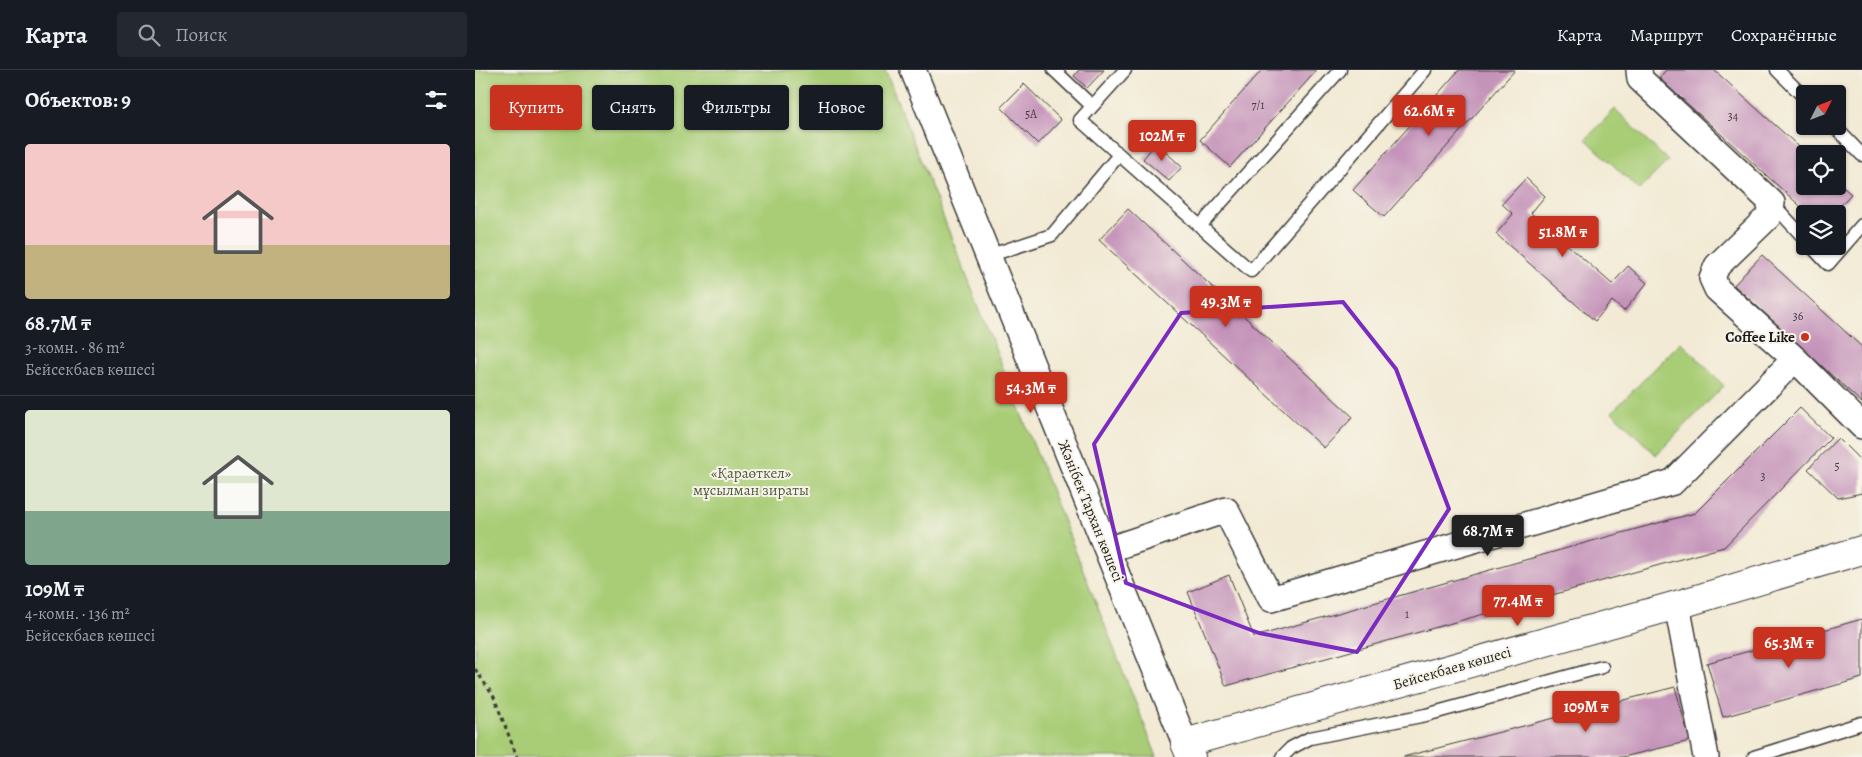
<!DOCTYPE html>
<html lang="ru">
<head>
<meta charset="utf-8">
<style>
	:root { --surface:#171b24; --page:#242831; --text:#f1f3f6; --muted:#9ea1a6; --line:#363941; --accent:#c8321e }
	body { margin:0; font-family:Alegreya,serif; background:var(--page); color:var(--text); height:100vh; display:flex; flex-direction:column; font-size:19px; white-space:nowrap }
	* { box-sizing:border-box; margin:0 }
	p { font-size:16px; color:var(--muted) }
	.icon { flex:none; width:28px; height:28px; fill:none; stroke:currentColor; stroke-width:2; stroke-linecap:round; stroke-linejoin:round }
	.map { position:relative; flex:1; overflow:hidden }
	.sheet { display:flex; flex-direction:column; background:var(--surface); width:475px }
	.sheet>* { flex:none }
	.guide { position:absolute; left:15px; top:15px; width:475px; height:45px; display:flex; gap:10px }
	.needle { width:32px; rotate:48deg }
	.fabs { position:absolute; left:1321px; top:15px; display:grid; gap:10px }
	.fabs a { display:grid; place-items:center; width:50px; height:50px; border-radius:5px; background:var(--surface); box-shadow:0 1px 4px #0004; font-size:25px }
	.price { position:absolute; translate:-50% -42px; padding:0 11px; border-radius:5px; background:var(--accent); color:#fff; font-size:16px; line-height:32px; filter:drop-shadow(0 1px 2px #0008) }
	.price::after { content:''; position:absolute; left:50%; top:30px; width:15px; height:11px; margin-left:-8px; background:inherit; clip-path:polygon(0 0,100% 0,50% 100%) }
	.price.selected { background:#222; color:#fff }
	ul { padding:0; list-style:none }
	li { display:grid; align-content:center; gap:10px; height:265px; padding:0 25px }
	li+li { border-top:1px solid var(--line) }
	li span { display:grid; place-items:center; height:155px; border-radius:5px; color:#555 }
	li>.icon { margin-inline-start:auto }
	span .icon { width:90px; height:90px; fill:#fffc; stroke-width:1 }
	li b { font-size:21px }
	h2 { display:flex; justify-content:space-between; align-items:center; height:60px; padding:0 25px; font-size:21px }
	.pill { padding:0 18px; border-radius:5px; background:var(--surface); box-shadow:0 1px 4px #0004; font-size:18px; line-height:45px }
	.pill.selected { background:var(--accent); color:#fff }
	header { display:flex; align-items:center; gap:30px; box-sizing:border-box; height:70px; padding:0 25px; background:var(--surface); border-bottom:1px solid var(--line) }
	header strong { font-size:24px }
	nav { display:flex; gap:28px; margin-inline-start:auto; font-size:18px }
	.search { width:350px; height:45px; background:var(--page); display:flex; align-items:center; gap:12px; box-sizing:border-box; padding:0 18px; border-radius:5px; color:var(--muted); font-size:19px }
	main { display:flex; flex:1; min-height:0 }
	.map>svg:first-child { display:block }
</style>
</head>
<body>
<header>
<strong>Карта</strong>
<div class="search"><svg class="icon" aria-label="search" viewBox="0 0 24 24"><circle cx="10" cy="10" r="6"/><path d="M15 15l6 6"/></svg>Поиск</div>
<nav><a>Карта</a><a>Маршрут</a><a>Сохранённые</a></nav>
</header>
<main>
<section class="sheet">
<h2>Объектов: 9<svg class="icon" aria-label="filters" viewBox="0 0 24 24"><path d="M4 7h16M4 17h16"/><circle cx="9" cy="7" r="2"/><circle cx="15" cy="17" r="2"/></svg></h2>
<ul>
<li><span style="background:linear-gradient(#f6c9c9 65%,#c2b280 0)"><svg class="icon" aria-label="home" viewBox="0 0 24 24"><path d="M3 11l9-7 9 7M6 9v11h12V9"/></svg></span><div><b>68.7M ₸</b><p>3-комн. · 86 m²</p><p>Бейсекбаев көшесі</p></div></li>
<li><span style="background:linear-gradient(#dfe7d0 65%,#7fa58c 0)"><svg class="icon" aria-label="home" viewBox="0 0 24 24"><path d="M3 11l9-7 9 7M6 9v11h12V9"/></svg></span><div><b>109M ₸</b><p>4-комн. · 136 m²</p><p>Бейсекбаев көшесі</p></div></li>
</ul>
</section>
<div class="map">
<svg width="1387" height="687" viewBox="0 0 1387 687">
	<rect width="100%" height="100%" fill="#f7f3e8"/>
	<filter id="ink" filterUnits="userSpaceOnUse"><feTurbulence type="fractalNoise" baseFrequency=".02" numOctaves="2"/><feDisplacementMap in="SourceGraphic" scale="10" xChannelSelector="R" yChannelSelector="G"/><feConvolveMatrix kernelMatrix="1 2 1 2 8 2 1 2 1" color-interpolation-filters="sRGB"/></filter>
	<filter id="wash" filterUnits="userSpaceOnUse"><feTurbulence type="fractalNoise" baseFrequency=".0096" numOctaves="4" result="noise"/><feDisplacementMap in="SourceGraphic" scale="20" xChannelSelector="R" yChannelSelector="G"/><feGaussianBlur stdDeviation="1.12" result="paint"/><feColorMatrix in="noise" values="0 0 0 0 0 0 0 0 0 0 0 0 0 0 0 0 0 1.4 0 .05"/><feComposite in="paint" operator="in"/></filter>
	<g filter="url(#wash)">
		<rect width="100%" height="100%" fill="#f2ead4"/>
		<path fill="#a9cd77" stroke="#62744a" d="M0,0H410L682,687H0Z
			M1140,39L1193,91L1164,120L1111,69Z
			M1206,272L1249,316L1181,385L1137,342Z"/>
		<g id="blocks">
			<path fill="#c493b9" d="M604,0H629L612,18L599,6Z
				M787,0H842L755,97L725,70Z
				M984,0H1040L909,147L878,120Z
				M1191,0H1239L1332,84H1330V116H1362V112L1376,124L1358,144H1334L1184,8Z
				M549,14L586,50L563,74L526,37Z
				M681,73L707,97L694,111L668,89Z
				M1051,108L1070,126L1056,143L1137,214L1153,196L1172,213L1149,241L1137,231L1120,251L1021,164L1038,144L1027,134Z
				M653,139L878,347L849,378L624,170Z
				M1287,185L1387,277V333L1259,215Z
				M1325,338L1356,368L1249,477L751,616L713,522L754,505L779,567L1117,471L1220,443Z
				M1363,368L1387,392V423L1363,428L1333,399Z
				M1387,549V608L1248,647L1232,593Z
				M1200,617L1215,671L1148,687H928Z"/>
		</g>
	</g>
	<g filter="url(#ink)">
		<use href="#blocks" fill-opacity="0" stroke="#3c3b38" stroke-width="1"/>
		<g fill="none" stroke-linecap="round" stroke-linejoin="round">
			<g stroke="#3c3b38" stroke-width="15">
				<path id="service" d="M579,0L617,36
					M650,0L605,50L776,201L950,0
					M1302,0L1330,28
					M1359,56L1387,85
					M1297,133L1330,169
					M725,156L865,0
					M1336,176L1353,194L1387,155
					M513,186L577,165L643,86
					M807,687L816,678L835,668L951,645L1127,597
					M1279,687L1387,653"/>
			</g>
			<g stroke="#3c3b38" stroke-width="28">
				<path id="minor" d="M438,0L710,673
					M1164,0L1165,9L1297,133L1293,147L1242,196L1237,208L1242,219L1320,289
					M632,480L751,440L796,529L1198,412L1320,289L1387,356
					M1202,535L1231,687"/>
			</g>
			<g stroke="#3c3b38" stroke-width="30">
				<path id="tertiary" d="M716,687L710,673L1202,535L1387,480"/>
			</g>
			<path stroke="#3c3b38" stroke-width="3" stroke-dasharray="4 4" stroke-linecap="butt" d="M0,599L19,627L42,687"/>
			<use href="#service" stroke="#fff" stroke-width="12"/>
			<use href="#minor" stroke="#fff" stroke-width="25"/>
			<use href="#tertiary" stroke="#fff" stroke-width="28"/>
		</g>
	</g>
	<path fill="none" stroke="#7b2cbf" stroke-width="4" stroke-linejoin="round" d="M868,232L921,299L974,439L882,582L784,563L651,513L619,374L706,243Z"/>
	<circle fill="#c8321e" stroke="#f7f3e8" stroke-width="2" cx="1330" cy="267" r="5"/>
	<g text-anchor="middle" stroke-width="4" stroke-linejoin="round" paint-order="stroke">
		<g font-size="12" fill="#463a43">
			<text x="783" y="39">7/1</text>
			<text x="556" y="48">5А</text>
			<text x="1258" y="50">34</text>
			<text x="1323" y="250">36</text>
			<text x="1362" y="400">5</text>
			<text x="1288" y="410">3</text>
			<text x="932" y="548">1</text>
		</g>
		<g font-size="15" font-weight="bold" fill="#1c1c1c" stroke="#f7f3e8" text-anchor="end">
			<text x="1320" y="272">Coffee Like</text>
		</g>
		<g font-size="15" fill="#4d5a3c" stroke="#f7f3e8">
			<text x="276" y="408">«Қараөткел»<tspan x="276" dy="17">мұсылман зираты</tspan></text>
		</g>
		<g font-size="15" fill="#1c1c1c" stroke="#f7f3e8">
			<text transform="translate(616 441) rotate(68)" y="5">Жәнібек Тархан көшесі</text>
			<text transform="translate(977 598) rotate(-16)" y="5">Бейсекбаев көшесі</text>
		</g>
	</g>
</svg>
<div class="fabs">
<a><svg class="needle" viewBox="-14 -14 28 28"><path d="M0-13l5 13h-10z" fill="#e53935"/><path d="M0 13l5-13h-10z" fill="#9ea1a6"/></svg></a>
<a><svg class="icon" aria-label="locate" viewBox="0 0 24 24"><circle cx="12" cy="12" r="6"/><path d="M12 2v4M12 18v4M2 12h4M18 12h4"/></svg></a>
<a><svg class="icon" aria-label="layers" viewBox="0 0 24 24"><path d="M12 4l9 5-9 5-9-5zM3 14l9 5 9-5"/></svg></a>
</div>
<b class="price" style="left:954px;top:67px">62.6M ₸</b>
<b class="price" style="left:687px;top:92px">102M ₸</b>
<b class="price" style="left:1088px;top:188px">51.8M ₸</b>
<b class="price" style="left:751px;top:258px">49.3M ₸</b>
<b class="price" style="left:556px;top:344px">54.3M ₸</b>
<b class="price selected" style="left:1013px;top:487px">68.7M ₸</b>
<b class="price" style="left:1043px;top:557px">77.4M ₸</b>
<b class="price" style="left:1314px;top:599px">65.3M ₸</b>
<b class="price" style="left:1111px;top:663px">109M ₸</b>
<div class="guide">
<a class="pill selected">Купить</a>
<a class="pill">Снять</a>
<a class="pill">Фильтры</a>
<a class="pill">Новое</a>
</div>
</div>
</main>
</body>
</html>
